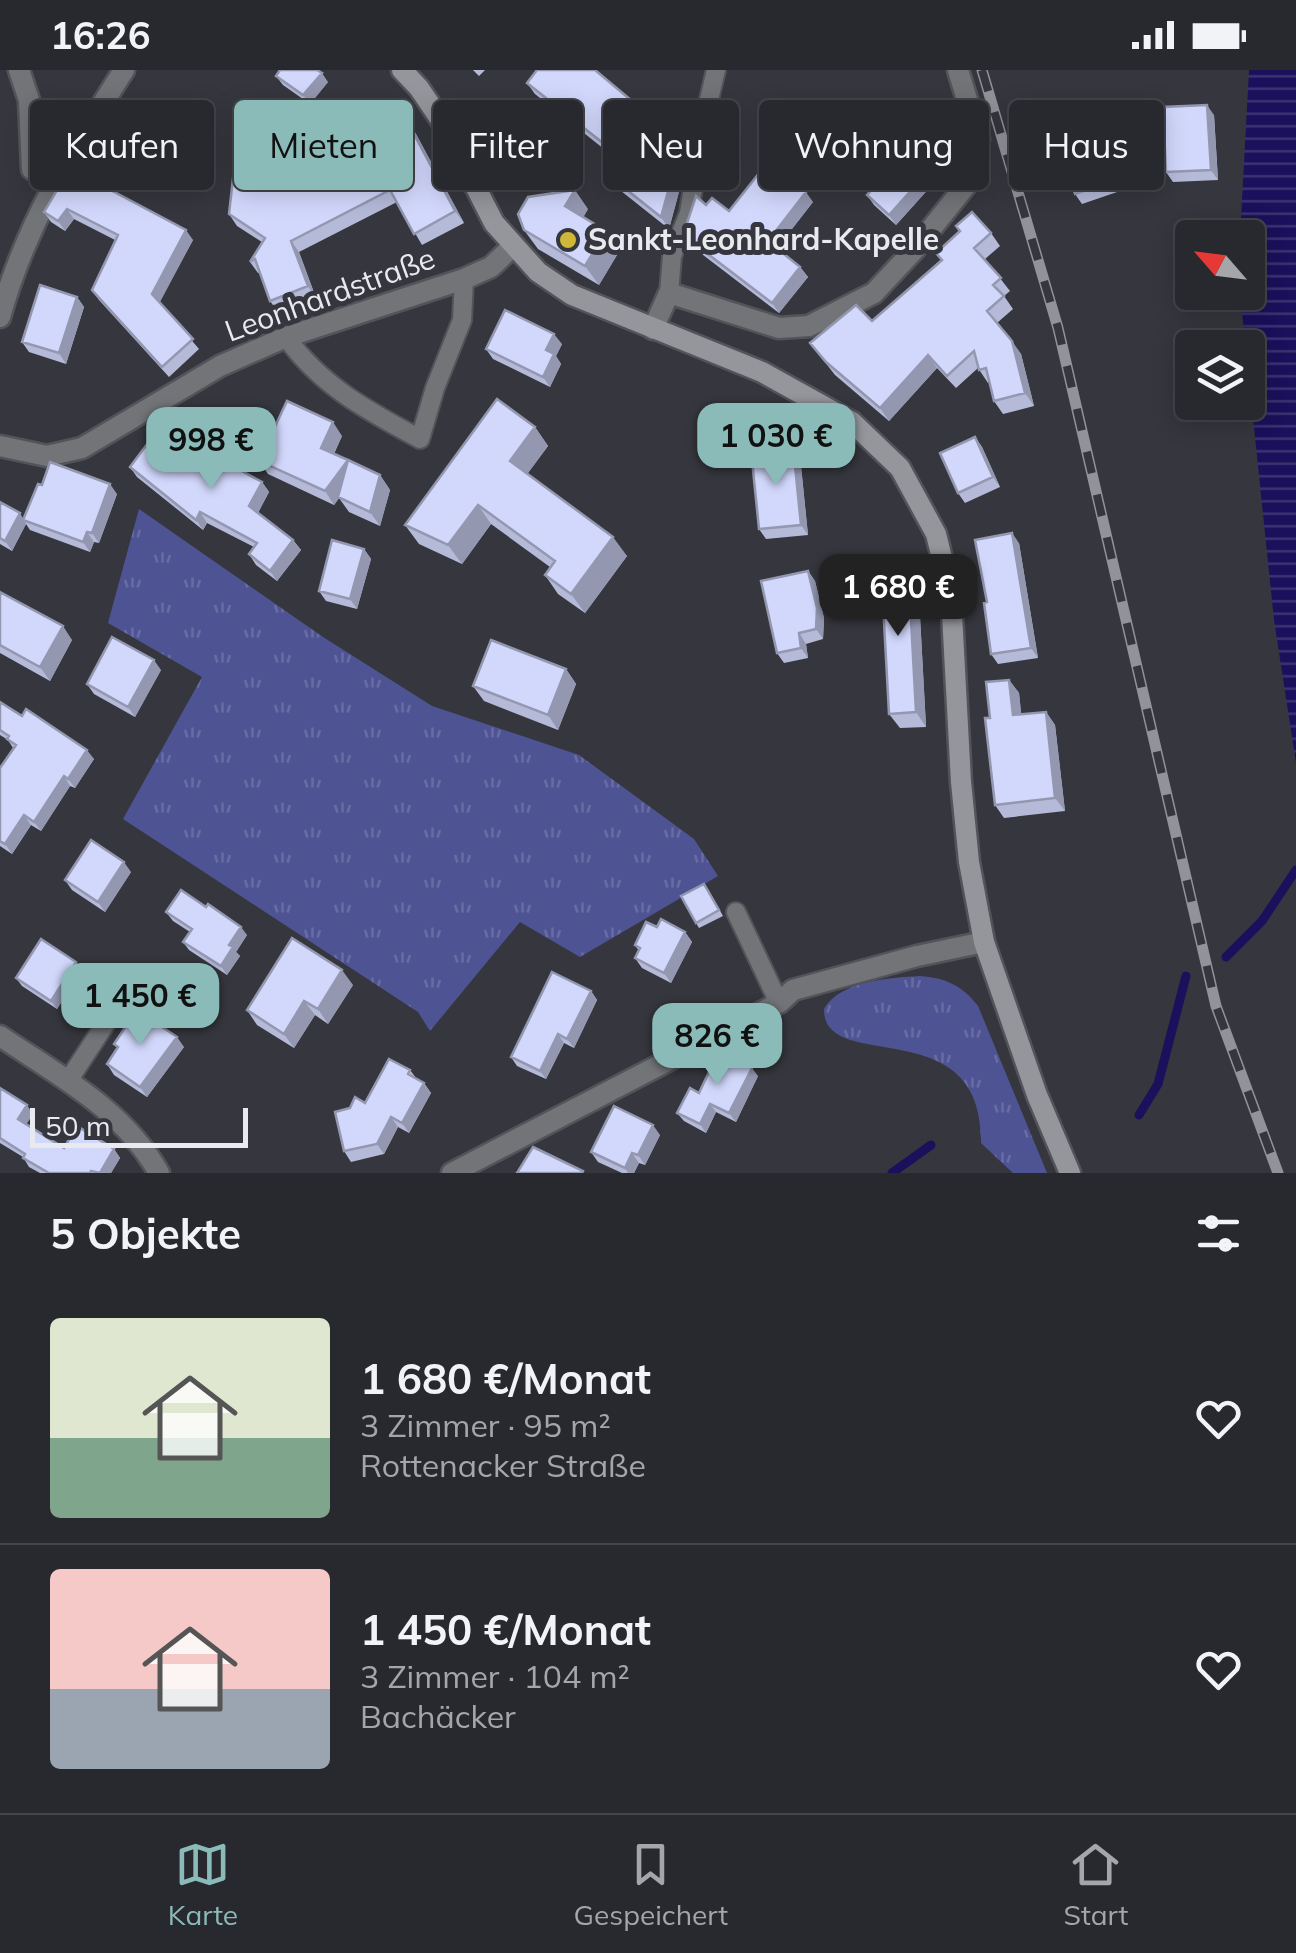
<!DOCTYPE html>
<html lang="de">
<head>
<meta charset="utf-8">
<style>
	:root { --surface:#28292e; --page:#34353a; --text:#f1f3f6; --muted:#a5a6aa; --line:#44454a; --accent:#8bbbb9 }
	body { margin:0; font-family:Mulish,sans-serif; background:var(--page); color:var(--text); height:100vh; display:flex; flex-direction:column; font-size:38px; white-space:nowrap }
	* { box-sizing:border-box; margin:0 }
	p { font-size:32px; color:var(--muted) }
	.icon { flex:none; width:55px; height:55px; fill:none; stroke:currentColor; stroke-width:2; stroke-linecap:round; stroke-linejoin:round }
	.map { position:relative; height:1103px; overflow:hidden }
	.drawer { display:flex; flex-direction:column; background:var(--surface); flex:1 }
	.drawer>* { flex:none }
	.guide { position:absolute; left:30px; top:30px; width:1238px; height:90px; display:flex; gap:20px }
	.needle { width:65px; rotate:298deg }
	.buttons { position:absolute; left:1175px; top:150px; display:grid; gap:20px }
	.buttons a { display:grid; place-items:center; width:90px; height:90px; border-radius:10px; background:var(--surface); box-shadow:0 5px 25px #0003,0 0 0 2px var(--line); font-size:50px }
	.scale { position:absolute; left:30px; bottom:25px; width:218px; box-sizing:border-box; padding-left:10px; border:5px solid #e9eaef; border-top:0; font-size:28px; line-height:35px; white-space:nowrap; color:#e9eaef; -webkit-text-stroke:8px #36373e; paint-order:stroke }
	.price { position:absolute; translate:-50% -85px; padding:0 22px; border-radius:20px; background:var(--accent); color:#111; font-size:32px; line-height:65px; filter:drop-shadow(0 2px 5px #0008) }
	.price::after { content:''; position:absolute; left:50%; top:60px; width:30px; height:22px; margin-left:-15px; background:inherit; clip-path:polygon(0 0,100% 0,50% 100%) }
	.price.selected { background:#222; color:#fff }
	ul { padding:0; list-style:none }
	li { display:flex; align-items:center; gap:30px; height:250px; padding:0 50px }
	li+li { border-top:2px solid var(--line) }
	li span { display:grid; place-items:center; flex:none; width:280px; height:200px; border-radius:10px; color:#555 }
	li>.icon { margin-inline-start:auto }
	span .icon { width:120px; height:120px; fill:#fffc; stroke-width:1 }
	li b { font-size:42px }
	h2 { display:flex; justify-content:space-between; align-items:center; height:120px; padding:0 50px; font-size:42px }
	.tag { padding:0 35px; border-radius:10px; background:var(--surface); box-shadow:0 5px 25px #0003,0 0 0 2px var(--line); font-size:35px; line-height:90px }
	.tag.selected { background:var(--accent); color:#111 }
	.status { display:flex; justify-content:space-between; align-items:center; height:70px; padding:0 50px; background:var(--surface); direction:ltr }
	.status svg { height:28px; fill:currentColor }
	.menu { display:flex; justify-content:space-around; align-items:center; height:140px; border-top:2px solid var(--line); background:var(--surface); font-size:28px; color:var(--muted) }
	.menu a { display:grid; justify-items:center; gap:5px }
	.menu .selected { color:var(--accent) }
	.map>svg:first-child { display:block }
</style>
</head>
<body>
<div class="status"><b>16:26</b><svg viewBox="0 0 49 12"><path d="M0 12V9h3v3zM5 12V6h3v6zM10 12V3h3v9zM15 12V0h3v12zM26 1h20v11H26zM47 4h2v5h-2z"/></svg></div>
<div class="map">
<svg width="1296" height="1103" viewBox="0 0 1296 1103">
	<defs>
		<pattern id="grass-tufts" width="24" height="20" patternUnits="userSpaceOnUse" patternTransform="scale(2.5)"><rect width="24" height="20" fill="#4e5394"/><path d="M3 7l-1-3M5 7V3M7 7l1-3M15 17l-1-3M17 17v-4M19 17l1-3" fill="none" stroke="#686ca3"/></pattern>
		<pattern id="water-rules" width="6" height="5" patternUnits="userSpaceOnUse" patternTransform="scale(2.5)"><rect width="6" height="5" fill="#1a105b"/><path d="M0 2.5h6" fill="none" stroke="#3b3373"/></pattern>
	</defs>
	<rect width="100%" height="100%" fill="#36373e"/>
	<path fill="url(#grass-tufts)" d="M139,439L323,567L432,636L579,685L694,769L718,806L580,887L520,852L430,961L418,942L123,749L202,607L108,553Z
		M920,906C945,908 962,915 978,936L1047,1103H1013L981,1073C984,938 823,1006 824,939C841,910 889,908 920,906Z"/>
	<path fill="url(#water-rules)" d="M1249,0H1296V693L1274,550L1240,223L1248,222V168L1240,167Z"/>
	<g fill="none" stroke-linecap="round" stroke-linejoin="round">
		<path stroke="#1a105b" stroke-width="9" d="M1226,887L1262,851L1296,800
			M1139,1045L1158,1014L1186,906
			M892,1103L931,1075"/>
		<g stroke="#53545a" stroke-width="22">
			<path id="service" d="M669,223L672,186L689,143L703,55L716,0
				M286,267C321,316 368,341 420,369L435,318L462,250L464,209
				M736,842L779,933
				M68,1011L136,907"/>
		</g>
		<g stroke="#53545a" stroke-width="25">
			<path id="minor" d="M19,0L29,30L32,99L54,110
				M0,247C27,151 71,83 124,0
				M653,259L669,223L779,258L809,256L874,223L915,179L971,109L979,69L958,0
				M0,376L47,386L82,378L220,296L286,267L464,209L491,197L513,176
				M0,966C59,1006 123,1039 159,1103
				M452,1103L779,933L793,920L917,886L984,872"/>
		</g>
		<g stroke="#53545a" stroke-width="25">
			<path id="secondary" d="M402,0L419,18L444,55L494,153L538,202L572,225L762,302L852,352L900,398L936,464L951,525L961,712L969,792L984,872L1037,1025L1070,1103"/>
		</g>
		<use href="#service" stroke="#737478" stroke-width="18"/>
		<use href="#minor" stroke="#737478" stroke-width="20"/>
		<use href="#secondary" stroke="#95969c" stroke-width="20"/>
		<g stroke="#929399" stroke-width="11">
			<path id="rail" d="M982,0L1058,258L1216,936L1278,1103"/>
		</g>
		<use href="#rail" stroke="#36373e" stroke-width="8" stroke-dasharray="22" stroke-linecap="butt"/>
	</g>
	<path fill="#b5bad9" d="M473,0H485L479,6Z
		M276,6L328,12L310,34L283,15Z
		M527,13L675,67L683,78L665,101L680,118L669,159L616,117L608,105L619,91L535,24Z
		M1214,45L1218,110L1173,112L1166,102Z
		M401,49L404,55L408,53L416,64L464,153L422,175L397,132L299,182L316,228L278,242L270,231L260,203H258L250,192L262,172L237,156L229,144L279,57L379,98Z
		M184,50L191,60L161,106L131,86L124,75Z
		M1097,52L1104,62L1123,120L1082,134L1075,124Z
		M122,76L98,113L193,170L159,232L199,279L169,307L99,230L92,220L115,170L74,149L65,161L51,152L44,142Z
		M932,115L896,155L874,135L867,125Z
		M813,132L777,178L800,197L808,207L779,243L690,175L683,165L706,135L729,141Z
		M588,139L583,147L606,161L620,180L599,215L538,179L524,160Z
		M991,163L1000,176L985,189L1010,221L1004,226L1013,239L997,253L1021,284L1034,336L1003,344L994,331L989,312L988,313L978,298L956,318L937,298L889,351L835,305L810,273L872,251L941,190L936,183Z
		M77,227L84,237L66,294L29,282L22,272Z
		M562,274L556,286L561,294L550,317L493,289L486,279Z
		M535,357L548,376L527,404L627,486L585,543L558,524L545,505L550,497L491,454L462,494L419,474L405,455Z
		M342,366L334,384L380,405L390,420L380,456L349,442L339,428L334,435L268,404L259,391Z
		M975,367L982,377L1000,417L965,433L958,423Z
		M800,386L808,465L766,469L759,459Z
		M204,389L262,412L269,422L258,443L293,470L301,480L277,511L256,495L249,484L254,477L207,453L203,460L137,407L130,397Z
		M42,415L117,424L99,473L94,472L90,482L30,460L26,454L12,481L0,474V432L24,449Z
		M1019,473L1038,588L998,594L991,584Z
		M364,479L371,489L357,539L326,531L319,521Z
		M808,501L815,511L824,548L823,569L806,574L808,588L784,593L777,583Z
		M918,509L926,657L900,658L889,644Z
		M0,522L72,570L50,611L0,583Z
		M566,599L576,614L558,660L484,631L473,616Z
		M161,600L135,647L94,624L87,614Z
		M1009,610L1019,623L1021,644L1046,642L1055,655L1065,741L1004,748L995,735L990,648Z
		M0,632L94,689L75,718L70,716L41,761L31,755L12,784L0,776V698L13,678L8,670L0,665Z
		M131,802L105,842L72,820L65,810Z
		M708,819L723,846L699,858L696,853Z
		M166,842L247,865L236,882L240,886L227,905L189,880L183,872L190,862L173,851Z
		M685,862L692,872L671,913L642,898L635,888L639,881L635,875Z
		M82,901L57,939L22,916L16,908Z
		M353,915L328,954L315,945L294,978L257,955L247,940Z
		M591,921L597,930L574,978L564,973L546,1009L517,996L511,987Z
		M173,925L177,930L160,955L132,937L128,931Z
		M114,974L184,977L147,1027L114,1005L107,994L117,978Z
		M410,1000L416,1008L424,1013L431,1023L409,1063L398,1057L384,1084L351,1092L344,1081Z
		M758,1006L736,1052L716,1042L706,1063L684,1051L677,1043L699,1023Z
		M0,1018L33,1044L26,1054L64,1078L114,1079L120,1088L111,1103H40L29,1097L23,1087L0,1073Z
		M660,1065L645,1095L639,1093L634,1103H622L598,1092L591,1082Z"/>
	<path fill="#9397b0" d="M322,3L328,12L310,34L303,25Z
		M1207,35L1214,45L1218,110L1211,100Z
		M184,50L191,60L161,106L154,96Z
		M1097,52L1104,62L1123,120L1116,110Z
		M408,53L416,64L464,153L455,141Z
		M115,67L122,76L95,118L88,108Z
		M675,67L683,78L662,104L654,92Z
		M925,105L932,115L896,155L889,145Z
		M672,107L680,118L669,159L661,147Z
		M575,120L588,139L579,155L565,136Z
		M806,122L813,132L775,181L768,171Z
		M67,139L74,149L65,161L58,151Z
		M186,160L193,170L159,234L152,224Z
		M606,161L620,180L599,215L585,196Z
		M291,171L299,182L316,228L308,216Z
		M800,197L808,207L779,243L772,233Z
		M77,227L84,237L66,294L59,283Z
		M554,264L562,274L556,286L561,294L550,317L543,307L546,280Z
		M1012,271L1021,284L1034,336L1025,323Z
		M928,285L937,298L889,351L880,338Z
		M333,352L342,366L330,391L321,378Z
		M535,357L548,376L523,410L510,391Z
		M975,367L982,377L1000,417L993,407Z
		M793,376L800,386L808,465L801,455Z
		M348,390L357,404L334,435L325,421Z
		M380,405L390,420L380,456L370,442Z
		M262,412L269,422L256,446L249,436Z
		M110,414L117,424L99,473L92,463Z
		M478,435L491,454L462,494L448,475Z
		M200,442L207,453L203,460L196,450Z
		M20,443L26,454L12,481L5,471Z
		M87,462L94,472L90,482L83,472Z
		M1012,463L1019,473L1038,588L1031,578Z
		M613,467L627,486L585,543L571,524Z
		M293,470L301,480L277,511L270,501Z
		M364,479L371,489L357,539L350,529Z
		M908,494L918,509L926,657L916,642Z
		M808,501L815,511L824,548L823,569L816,559Z
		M63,556L72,570L50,611L40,597Z
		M799,563L806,574L808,588L801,578Z
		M154,590L161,600L135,647L128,637Z
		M566,599L576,614L558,660L548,645Z
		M1009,610L1019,623L1023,659L1013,645Z
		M1046,642L1055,655L1065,741L1055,728Z
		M87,680L94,689L75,718L68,709Z
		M64,706L70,716L41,761L34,752Z
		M24,745L31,755L12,784L5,774Z
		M124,792L131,802L105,842L98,832Z
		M241,857L247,865L236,882L240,886L227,905L221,896L229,875Z
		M685,862L692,872L671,913L664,903Z
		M76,892L82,901L57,939L51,931Z
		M342,900L353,915L328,954L318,939Z
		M591,921L597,930L574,978L567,969Z
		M173,925L177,930L160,955L156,950Z
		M304,931L315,945L294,978L284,964Z
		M558,964L564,973L546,1009L540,1001Z
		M177,967L184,977L147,1027L140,1017Z
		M752,998L758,1006L736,1052L729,1043Z
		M424,1013L431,1023L409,1063L402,1053Z
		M710,1034L716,1042L706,1063L700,1054Z
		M27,1035L33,1044L24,1058L18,1049Z
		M391,1047L398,1057L384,1084L377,1074Z
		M653,1055L660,1065L645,1095L638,1085Z
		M114,1079L120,1088L111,1103H100Z
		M632,1083L639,1093L634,1103H628L625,1098Z"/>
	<path fill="#d2d8fc" stroke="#9397b0" stroke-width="2.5" d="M280,0H317L322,3L303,25L276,6Z
		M537,0H595L675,67L654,92L672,107L661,147L608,105L622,88L527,13Z
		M152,30L184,50L154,96L124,75Z
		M1207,35L1211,100L1166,102L1163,37Z
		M393,37L403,56L408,53L455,141L414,164L390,120L291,171L308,216L270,231L255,189L250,192L265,168L229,144L241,38L279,57L284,49L379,98L356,55Z
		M1097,52L1116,110L1075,124L1055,66Z
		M96,54L115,67L88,108L186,160L152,224L193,269L162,297L92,220L118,165L67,139L58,151L44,142Z
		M903,85L925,105L889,145L867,125Z
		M768,92L806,122L768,171L800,197L772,233L683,165L696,126L706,135L712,128L729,141Z
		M575,120L565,136L606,161L585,196L524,160L518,144L528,127Z
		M972,142L991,163L974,178L1001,208L993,215L1004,226L987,241L1012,271L1025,323L994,331L986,298L979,300L974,281L947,306L928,285L880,338L826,292L810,273L856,235L872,251L942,190L936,183L960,161L956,156Z
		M40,215L77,227L59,283L22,272Z
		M505,240L554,264L546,280L554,284L543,307L486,279Z
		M497,329L535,357L510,391L613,467L571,524L545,505L555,491L478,435L448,475L405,455Z
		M287,331L333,352L321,378L348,390L325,421L259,391Z
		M160,357L204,389L207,382L262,412L249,436L293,470L270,501L249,484L257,473L200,442L196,450L130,397Z
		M975,367L993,407L958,423L940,383Z
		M793,376L801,455L759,459L751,380Z
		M348,390L380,405L370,442L338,427Z
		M50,392L110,414L92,463L87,462L83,472L23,450L38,414L42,415Z
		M0,432L20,443L5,471L0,468Z
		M1012,463L1031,578L991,584L984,533L987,532L975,470Z
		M332,470L364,479L350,529L319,521Z
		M908,494L916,642L889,644L881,496Z
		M808,501L817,538L816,559L799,563L801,578L777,583L761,511Z
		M0,522L63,556L40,597L0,575Z
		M112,567L154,590L128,637L87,614Z
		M491,570L566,599L548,645L473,616Z
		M1009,610L1013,645L1046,642L1055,728L995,735L985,648H990L986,612Z
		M0,632L22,646L26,639L87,680L68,709L64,706L34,752L24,745L5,774L0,771V698L16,675L7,669L9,666L0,660Z
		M91,770L124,792L98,832L65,810Z
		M704,814L719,840L696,853L681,826Z
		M181,820L206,837L208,834L241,857L229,875L233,877L221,896L183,872L192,859L166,842Z
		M661,849L685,862L664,903L635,888L640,878L635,875L646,852L657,857Z
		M292,868L342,900L318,939L304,931L284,964L247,940Z
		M41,869L76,892L51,931L16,908Z
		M552,902L591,921L567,969L558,964L540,1001L511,987Z
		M151,910L173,925L156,950L128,931L137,918Z
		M137,940L177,967L140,1017L107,994L118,977L114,974Z
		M719,981L752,998L729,1043L710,1034L700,1054L677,1043L690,1018L699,1023Z
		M389,989L410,1000L408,1004L424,1013L402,1053L391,1047L377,1074L344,1081L335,1042L350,1038L355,1027L365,1033Z
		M0,1018L27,1035L18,1049L64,1078L77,1056L114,1079L100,1103L91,1101L90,1103H49L23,1088L25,1084L0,1068Z
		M614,1036L653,1055L638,1085L632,1083L625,1098L591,1082Z
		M533,1077L583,1101L582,1103H517Z"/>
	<circle fill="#cfb837" stroke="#36373e" stroke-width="4" cx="568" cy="170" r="10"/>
	<g text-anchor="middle" stroke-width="10" stroke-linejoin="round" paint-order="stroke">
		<g font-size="30" font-weight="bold" fill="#e9eaef" stroke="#36373e" text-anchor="start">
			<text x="588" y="180">Sankt-Leonhard-Kapelle</text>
		</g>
		<g font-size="30" fill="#e9eaef" stroke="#36373e">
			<text transform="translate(330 225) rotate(-20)" y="10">Leonhardstraße</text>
		</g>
	</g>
</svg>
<div class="buttons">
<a><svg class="needle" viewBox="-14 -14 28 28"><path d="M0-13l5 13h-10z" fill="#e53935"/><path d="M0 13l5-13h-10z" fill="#a5a6aa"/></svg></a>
<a><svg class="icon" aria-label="layers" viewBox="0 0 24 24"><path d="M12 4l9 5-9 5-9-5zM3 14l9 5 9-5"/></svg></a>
</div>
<div class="scale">50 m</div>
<b class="price" style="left:776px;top:418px">1 030 €</b>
<b class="price" style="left:211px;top:422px">998 €</b>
<b class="price selected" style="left:898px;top:569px">1 680 €</b>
<b class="price" style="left:140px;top:978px">1 450 €</b>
<b class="price" style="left:717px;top:1018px">826 €</b>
<div class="guide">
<a class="tag">Kaufen</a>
<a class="tag selected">Mieten</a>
<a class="tag">Filter</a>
<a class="tag">Neu</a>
<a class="tag">Wohnung</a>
<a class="tag">Haus</a>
</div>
</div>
<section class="drawer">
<h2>5 Objekte<svg class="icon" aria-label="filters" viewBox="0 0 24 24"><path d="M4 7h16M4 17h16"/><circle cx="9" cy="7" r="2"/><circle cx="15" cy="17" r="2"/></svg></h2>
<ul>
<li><span style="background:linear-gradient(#dfe7d0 60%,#7fa58c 0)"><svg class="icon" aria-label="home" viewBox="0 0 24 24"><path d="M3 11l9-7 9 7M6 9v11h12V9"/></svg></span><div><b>1 680 €/Monat</b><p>3 Zimmer · 95 m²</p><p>Rottenacker Straße</p></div><svg class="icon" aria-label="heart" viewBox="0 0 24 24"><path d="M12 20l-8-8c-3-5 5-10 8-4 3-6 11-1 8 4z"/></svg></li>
<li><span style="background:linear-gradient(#f6c9c9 60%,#9aa5b1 0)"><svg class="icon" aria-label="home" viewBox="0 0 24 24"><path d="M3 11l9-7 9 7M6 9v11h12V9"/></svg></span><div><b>1 450 €/Monat</b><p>3 Zimmer · 104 m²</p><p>Bachäcker</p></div><svg class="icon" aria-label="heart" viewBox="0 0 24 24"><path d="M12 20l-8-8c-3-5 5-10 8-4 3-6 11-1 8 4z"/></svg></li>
</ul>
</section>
<nav class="menu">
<a class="selected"><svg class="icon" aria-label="map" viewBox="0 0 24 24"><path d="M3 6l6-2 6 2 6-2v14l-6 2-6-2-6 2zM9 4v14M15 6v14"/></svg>Karte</a>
<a><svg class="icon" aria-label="saved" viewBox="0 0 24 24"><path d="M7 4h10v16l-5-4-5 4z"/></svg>Gespeichert</a>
<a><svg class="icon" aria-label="home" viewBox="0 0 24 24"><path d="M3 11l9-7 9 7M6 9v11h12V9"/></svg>Start</a>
</nav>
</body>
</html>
